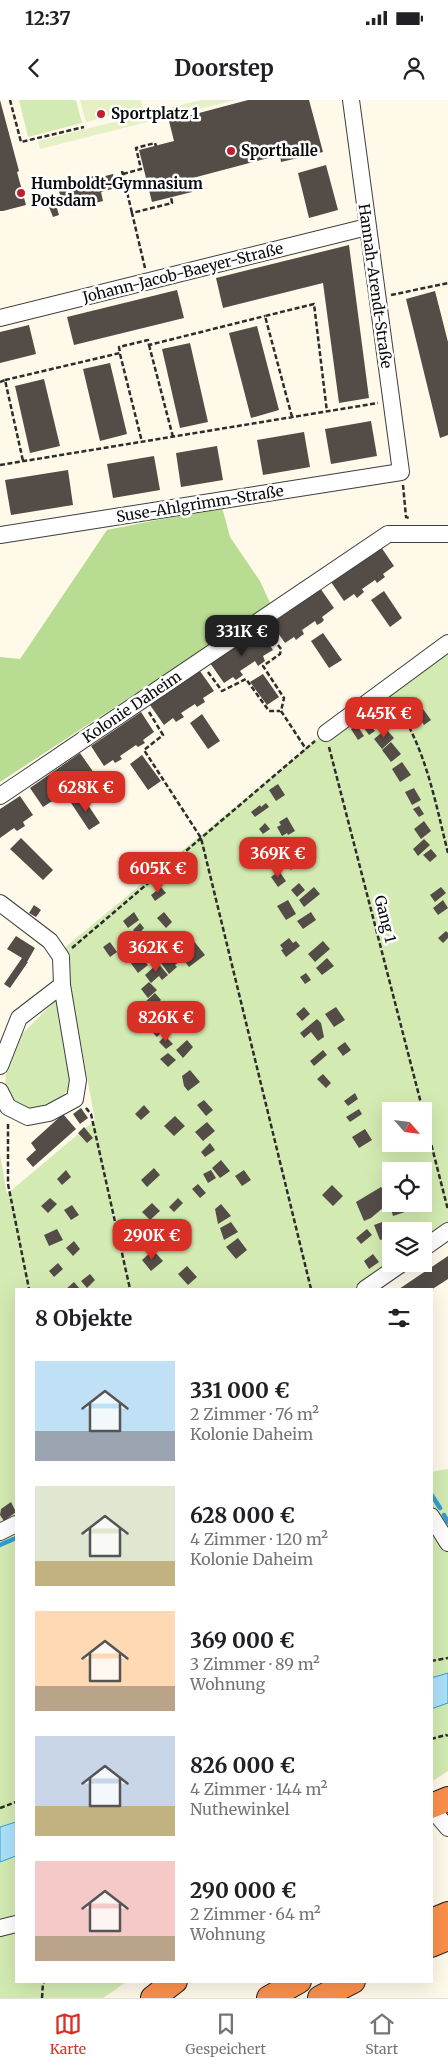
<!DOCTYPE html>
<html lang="de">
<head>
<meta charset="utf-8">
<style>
	:root { --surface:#fff; --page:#f2f2f2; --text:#202124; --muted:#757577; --line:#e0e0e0; --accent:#d93025 }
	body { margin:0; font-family:Merriweather,serif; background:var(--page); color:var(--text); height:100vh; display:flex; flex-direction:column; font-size:19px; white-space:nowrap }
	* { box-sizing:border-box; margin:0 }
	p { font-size:16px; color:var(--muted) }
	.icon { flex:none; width:28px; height:28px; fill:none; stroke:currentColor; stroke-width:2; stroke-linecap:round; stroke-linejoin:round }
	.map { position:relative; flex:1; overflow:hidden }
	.panel { position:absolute; left:15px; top:1188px; width:418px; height:695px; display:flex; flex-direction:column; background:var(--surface); border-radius:0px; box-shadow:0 5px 20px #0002 }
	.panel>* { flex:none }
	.needle { width:32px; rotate:118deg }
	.tools { position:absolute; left:382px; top:1002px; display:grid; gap:10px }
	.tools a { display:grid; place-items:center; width:50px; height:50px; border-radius:0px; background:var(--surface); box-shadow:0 5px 20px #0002; font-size:25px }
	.price { position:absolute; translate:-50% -42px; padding:0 11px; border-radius:10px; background:var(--accent); color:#fff; font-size:16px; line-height:32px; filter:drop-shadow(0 1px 2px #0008) }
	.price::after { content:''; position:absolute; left:50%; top:30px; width:15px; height:11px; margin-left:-8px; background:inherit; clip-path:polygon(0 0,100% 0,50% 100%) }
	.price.current { background:#222; color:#fff }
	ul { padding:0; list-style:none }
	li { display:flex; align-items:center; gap:15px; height:125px; padding:0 20px }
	li span { display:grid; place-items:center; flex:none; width:140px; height:100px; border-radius:0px; color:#555 }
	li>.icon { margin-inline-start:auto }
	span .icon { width:60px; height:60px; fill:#fffc; stroke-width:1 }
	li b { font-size:21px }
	h2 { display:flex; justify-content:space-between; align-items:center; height:60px; padding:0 20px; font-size:21px }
	.status { display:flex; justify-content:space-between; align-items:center; height:35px; padding:0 25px; background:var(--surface); direction:ltr }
	.status svg { height:14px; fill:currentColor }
	header { display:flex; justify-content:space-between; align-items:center; height:65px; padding:0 20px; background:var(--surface); font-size:22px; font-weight:700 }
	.tab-bar { display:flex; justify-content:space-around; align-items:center; height:70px; border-top:1px solid var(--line); background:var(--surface); font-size:14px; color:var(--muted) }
	.tab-bar a { display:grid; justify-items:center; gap:2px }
	.tab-bar .current { color:var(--accent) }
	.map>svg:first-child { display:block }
</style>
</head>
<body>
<div class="status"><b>12:37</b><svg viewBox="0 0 49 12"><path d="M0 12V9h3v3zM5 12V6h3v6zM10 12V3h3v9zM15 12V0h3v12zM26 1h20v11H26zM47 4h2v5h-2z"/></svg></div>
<header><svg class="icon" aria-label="back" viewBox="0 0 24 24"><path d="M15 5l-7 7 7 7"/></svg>Doorstep<svg class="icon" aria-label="person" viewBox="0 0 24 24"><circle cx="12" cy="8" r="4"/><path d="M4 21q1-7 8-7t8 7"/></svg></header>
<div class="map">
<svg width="448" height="1898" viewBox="0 0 448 1898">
	<rect width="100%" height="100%" fill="#fff9ea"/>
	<path fill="#d3ebb2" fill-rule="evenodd" d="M19,0H76L82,23L28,37Z
		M448,550V1123L424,1140V1131H391V1163L354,1189H16V1418L0,1424V1055L7,1094L95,1020L63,849L391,578ZM391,1011H424V1044H391ZM391,1071H424V1104H391Z
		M55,901C63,920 81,975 66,992C57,1002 45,1007 33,1011L13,1002L5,987L7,958L24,932Z
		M448,1369V1573L431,1578V1372Z
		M16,1431V1722L0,1727V1437Z
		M448,1603V1671L431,1682V1609Z
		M16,1756V1881H128L103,1898H0V1762Z"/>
	<path fill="#b8dc91" d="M222,407L230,437L260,481L271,505L0,682V557L20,559L107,430Z"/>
	<path fill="#e5f1c4" d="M80,0H141L143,8L86,22Z
		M201,0H235L40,49L38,41Z"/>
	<path fill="#ace1f9" stroke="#309dd3" d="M448,1573V1603L431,1609V1578Z
		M16,1722V1756L0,1762V1727Z"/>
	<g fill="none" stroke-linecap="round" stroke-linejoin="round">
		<path stroke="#309dd3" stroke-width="4.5" d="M431,1394L440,1408
			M444,1415L448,1422
			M0,1445L16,1438"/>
	</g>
	<path fill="#544c47" d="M0,0L19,71L17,72L26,105L3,111H0Z
		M248,0H309L323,52L281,62L280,55L189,79L192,92L152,102L139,50L174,41L169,21Z
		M326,65L338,110L309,118L298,73Z
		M113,74L116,88L101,92L103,101L80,107L77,98L62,102L58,88L74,84L73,81L96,75L97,78Z
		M56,105L59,115L53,117L49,107Z
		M349,145L369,298L339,303L323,183L223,208L216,178Z
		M177,190L184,218L74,245L67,217Z
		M435,191L448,242V335L440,338L406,199Z
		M29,225L36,254L0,263V232Z
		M257,226L279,310L251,318L229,233Z
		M190,243L208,322L180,328L162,249Z
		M110,263L127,334L100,341L83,269Z
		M44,279L60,346L30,353L15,286Z
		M371,321L377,356L331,364L325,329Z
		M304,332L310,367L263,375L257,340Z
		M217,346L223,380L181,387L176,353Z
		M154,356L160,390L113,398L107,364Z
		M68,370L73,405L11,415L5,380Z
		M381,447L394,466L383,474L385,477L377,483L375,480L362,489L364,492L357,498L354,494L344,501L331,482Z
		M320,488L334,508L322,517L324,520L321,523L317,525L315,521L302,530L304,534L301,536L296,540L294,537L285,543L271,523Z
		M384,491L402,518L390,527L371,500Z
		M260,530L273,550L263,556L265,561L258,566L255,561L240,571L243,575L236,580L233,577L224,583L210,563Z
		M323,533L342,560L329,568L311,541Z
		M200,571L214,591L203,598L205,602L197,607L195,604L181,613L184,617L179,620L176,622L173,618L164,625L150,605Z
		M263,574L279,597L267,605L250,582Z
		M381,608L389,619L385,622L376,611Z
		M423,609L431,620L424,625L417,614Z
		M141,612L154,632L143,640L145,643L138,647L136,645L120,656L122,659L115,663L113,660L104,666L91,646Z
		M202,614L220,641L208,649L190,623Z
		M373,614L381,624L376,628L368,618Z
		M367,620L375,631L369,635L361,624Z
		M357,625L364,636L358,640L351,629Z
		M386,629L394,638L382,649L374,639Z
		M391,642L401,654L391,662L382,650Z
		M80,653L94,673L84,680L87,684L79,690L75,685L64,693L68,698L60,703L57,698L43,707L30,688Z
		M142,655L161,681L148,690L130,664Z
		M402,662L411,675L400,682L392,669Z
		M278,684L285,695L276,701L269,690Z
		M414,688L421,700L412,705L405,692Z
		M20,696L33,715L23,722L25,726L17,731L14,728L0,738V709Z
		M82,696L100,723L89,730L71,703Z
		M266,703L269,707L255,717L251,712L260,705L261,707Z
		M419,706L424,714L419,717L413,709Z
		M287,717L295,731L288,735L287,733L282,736L277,727L281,725L279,722Z
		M424,721L431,731L421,739L414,729Z
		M265,723L270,729L263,734L259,729Z
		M267,737L277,751L268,757L258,743Z
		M21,738L53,770L43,780L10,749Z
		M424,739L430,745L418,756L413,749Z
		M284,742L290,750L285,753L279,745Z
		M431,749L437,756L430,762L423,755Z
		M294,757L299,764L291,770L286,763Z
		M279,771L286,781L278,787L271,777Z
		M299,783L305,790L297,797L291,790Z
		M161,787L166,793L155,801L151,795Z
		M314,787L320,794L304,807L299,800Z
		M441,787L446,793L435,802L430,795Z
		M288,800L296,814L286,820L277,806Z
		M443,800L448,808L438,815L433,808Z
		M34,805L41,810L36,817L29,813Z
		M134,812L139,820L128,828L123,821Z
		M164,812L172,822L166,828L157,818Z
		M311,812L316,820L303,829L297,821Z
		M140,823L144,828L138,835L133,830Z
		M446,831L448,833V838L443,843L438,838Z
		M189,835L205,855L189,867L183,859L175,865L177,867L169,874L158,859Z
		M16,836L35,848L27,862H28L10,888L4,884L22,858L7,849Z
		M289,838L293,843L296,841L300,846L286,857L281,850L283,849L280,845Z
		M323,841L330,849L315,862L308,854Z
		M110,842L117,852L110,857L103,847Z
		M136,851L148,865L138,873L127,858Z
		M327,858L334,866L322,875L316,868Z
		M158,863L168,875L162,880L159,876L151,883L145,875Z
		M306,873L311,880L305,884L300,877Z
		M149,882L157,890L148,898L141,889Z
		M155,893L161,900L150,910L144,903Z
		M192,901L202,912L187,925L179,917L188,909L186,906Z
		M304,907L310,914L302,921L296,914Z
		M336,907L345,920L334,927L325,914Z
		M156,919L165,929L157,937L148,928Z
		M317,919L321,923L324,937L318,941L311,932L304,938L300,933Z
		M165,936L173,944L166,949L159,942Z
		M187,940L193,947L183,958L176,950Z
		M345,942L351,950L343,956L337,948Z
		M323,950L327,955L314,966L310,961Z
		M168,953L176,960L168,967L160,959Z
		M190,970L200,982L188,991L184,986L182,976Z
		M323,974L331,983L326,988L317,979Z
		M355,993L358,999L348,1006L344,1001Z
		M204,1000L213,1010L206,1016L197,1005Z
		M144,1005L150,1012L141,1020L135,1014Z
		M81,1008L88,1018L80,1024L73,1014Z
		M359,1009L362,1014L350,1022L346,1017Z
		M63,1014L76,1029L33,1067L26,1059L36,1050L31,1043Z
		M175,1016L185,1026L174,1036L164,1026Z
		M207,1022L215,1031L203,1041L195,1032Z
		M84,1027L93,1038L87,1043L78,1033Z
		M365,1029L372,1040L359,1048L352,1037Z
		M210,1043L215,1050L205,1057L201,1052Z
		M221,1060L230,1071L220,1078L212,1068Z
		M154,1068L160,1075L147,1087L141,1080Z
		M66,1070L71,1077L62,1085L57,1079Z
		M211,1070L216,1078L208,1083L203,1074Z
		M244,1070L251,1080L242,1086L235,1076Z
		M198,1084L206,1093L200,1098L192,1089Z
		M332,1085L343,1096L333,1106L322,1095Z
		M381,1087L391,1101L371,1118L364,1121L356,1102Z
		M427,1088L430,1101L424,1103V1089Z
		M50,1098L57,1104L48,1113L41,1106Z
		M178,1098L183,1103L174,1112L169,1107Z
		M152,1103L160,1111L150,1120L142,1112Z
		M221,1104L231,1116L218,1124L215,1109Z
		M398,1104H403L405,1112L393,1116L390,1106Z
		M72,1105L79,1115L71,1120L64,1110Z
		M231,1122L238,1132L224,1140L220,1128Z
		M382,1122L388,1138L380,1140L374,1125Z
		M57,1129L63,1140L49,1146L44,1135Z
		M367,1129L372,1135L361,1144L356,1138Z
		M238,1138L247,1150L236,1159L226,1147Z
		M74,1141L80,1149L73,1156L66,1148Z
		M153,1150L163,1161L151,1171L142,1160Z
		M373,1154L379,1162L369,1169L364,1161Z
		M448,1156V1179L431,1190L399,1189Z
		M58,1163L63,1169L54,1177L49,1171Z
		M187,1166L197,1177L188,1185L178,1174Z
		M90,1174L95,1180L87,1188L81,1181Z
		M74,1182L80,1189H66Z
		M11,1402L16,1412L4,1421L0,1415L1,1409Z"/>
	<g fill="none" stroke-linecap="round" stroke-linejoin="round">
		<g stroke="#3e3e3e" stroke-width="18">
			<path id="minor" d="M0,218L367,127
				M0,435L401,372L351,0
				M326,633L448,543
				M0,696L388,434H448
				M0,803L50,841L61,857L62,885L19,918L0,966
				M0,991L8,1007L28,1017L49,1013L75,999L78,980L62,885
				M424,1148L448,1131
				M365,1189L401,1164
				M431,1416L448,1443
				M0,1432L16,1424
				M431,1708L448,1728
				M0,1828L16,1824"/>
		</g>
		<g stroke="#1c1c1c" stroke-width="26">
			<path id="highway" d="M431,1706L448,1699
				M431,1821L448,1814
				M431,1845L448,1838
				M153,1898L175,1881
				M269,1898L299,1881
				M320,1898L353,1881"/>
		</g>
		<path stroke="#2d2d2d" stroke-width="2.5" stroke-dasharray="5 2.5" stroke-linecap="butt" d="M10,0L21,42L84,27
			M122,71L132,113
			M123,74L141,69L136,48L155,43L156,46
			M145,168L132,113L172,103L171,97
			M391,195L448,183
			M149,245L173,337
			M120,254L142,342
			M5,280L120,253L119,247L148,240L149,245L265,216
			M0,282L5,280L23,361
			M292,317L265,216L314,204L327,312
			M0,365L378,303
			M403,385L406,417L409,418
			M269,533L281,549L280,554L263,566L284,598L281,611L306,649
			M208,572L222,591L246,579L269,611H280
			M394,601C426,649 434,697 448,753
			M149,612L163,635L144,650L201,738L311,1189
			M329,647L423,1011
			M72,848L315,641
			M86,1008L91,1014L130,1189
			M424,1016L448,1110
			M8,1024V1084L29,1189
			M431,1561L448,1558
			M431,1639L446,1635L448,1636
			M0,1708L16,1702
			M42,1898L43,1883L45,1881"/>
		<use href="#minor" stroke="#fff" stroke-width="16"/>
		<use href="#highway" stroke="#fb904c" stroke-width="24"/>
	</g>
	<g fill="#c11e30" stroke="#fff" stroke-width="2">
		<circle cx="101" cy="14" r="5"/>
		<circle cx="231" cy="51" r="5"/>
		<circle cx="21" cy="93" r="5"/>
	</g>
	<g text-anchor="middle" stroke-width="5" stroke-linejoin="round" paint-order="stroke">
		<g font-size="15" font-weight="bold" fill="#0b0b0b" stroke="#fff" text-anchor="start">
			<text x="111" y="19">Sportplatz 1</text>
			<text x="241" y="56">Sporthalle</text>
			<text x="31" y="89">Humboldt-Gymnasium<tspan x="31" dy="17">Potsdam</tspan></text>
		</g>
		<g font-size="15" fill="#0b0b0b" stroke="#fff">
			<text transform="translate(183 173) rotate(-14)" y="5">Johann-Jacob-Baeyer-Straße</text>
			<text transform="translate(375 186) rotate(82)" y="5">Hannah-Arendt-Straße</text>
			<text transform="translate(200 404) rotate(-9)" y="5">Suse-Ahlgrimm-Straße</text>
			<text transform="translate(132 607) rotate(-34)" y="5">Kolonie Daheim</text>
			<text transform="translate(385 819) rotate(76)" y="5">Gang 1</text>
		</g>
	</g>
</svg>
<div class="tools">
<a><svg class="needle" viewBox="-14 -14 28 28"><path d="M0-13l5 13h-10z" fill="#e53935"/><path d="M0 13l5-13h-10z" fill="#757577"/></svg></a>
<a><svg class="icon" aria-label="locate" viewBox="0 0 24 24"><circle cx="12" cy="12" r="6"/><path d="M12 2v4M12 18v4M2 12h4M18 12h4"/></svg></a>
<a><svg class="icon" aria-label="layers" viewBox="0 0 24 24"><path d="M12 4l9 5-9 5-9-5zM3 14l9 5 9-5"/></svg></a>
</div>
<b class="price current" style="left:242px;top:557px">331K €</b>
<b class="price" style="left:384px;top:639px">445K €</b>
<b class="price" style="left:86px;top:713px">628K €</b>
<b class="price" style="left:278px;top:779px">369K €</b>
<b class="price" style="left:158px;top:794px">605K €</b>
<b class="price" style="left:156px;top:873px">362K €</b>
<b class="price" style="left:166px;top:943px">826K €</b>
<b class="price" style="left:152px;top:1161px">290K €</b>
<section class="panel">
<h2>8 Objekte<svg class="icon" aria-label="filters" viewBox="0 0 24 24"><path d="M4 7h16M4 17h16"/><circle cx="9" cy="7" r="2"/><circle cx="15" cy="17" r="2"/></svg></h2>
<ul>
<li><span style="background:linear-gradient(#bfe0f5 70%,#9aa5b1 0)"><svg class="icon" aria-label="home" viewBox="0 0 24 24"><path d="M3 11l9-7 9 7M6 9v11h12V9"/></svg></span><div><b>331 000 €</b><p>2 Zimmer · 76 m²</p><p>Kolonie Daheim</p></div></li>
<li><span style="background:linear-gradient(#dfe7d0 75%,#c2b280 0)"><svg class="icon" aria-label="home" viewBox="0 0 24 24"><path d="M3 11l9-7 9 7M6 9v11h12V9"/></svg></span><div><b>628 000 €</b><p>4 Zimmer · 120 m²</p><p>Kolonie Daheim</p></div></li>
<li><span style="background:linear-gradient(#ffd9b3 75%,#b9a48a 0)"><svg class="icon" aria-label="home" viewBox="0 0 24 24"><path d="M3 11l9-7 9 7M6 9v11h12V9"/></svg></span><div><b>369 000 €</b><p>3 Zimmer · 89 m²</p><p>Wohnung</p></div></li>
<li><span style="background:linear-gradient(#c9d6e8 70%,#c2b280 0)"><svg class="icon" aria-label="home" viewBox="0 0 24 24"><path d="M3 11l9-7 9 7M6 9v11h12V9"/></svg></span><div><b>826 000 €</b><p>4 Zimmer · 144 m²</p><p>Nuthewinkel</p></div></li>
<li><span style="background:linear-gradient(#f6c9c9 75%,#b9a48a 0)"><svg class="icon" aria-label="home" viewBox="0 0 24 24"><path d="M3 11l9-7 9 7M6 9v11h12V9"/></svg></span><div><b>290 000 €</b><p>2 Zimmer · 64 m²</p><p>Wohnung</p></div></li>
</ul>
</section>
</div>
<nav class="tab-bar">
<a class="current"><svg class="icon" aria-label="map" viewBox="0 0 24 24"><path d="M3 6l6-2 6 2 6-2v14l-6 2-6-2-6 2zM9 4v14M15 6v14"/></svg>Karte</a>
<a><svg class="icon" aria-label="saved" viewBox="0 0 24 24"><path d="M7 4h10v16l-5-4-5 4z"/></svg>Gespeichert</a>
<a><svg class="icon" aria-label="home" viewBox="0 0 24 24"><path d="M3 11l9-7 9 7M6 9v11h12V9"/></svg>Start</a>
</nav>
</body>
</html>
